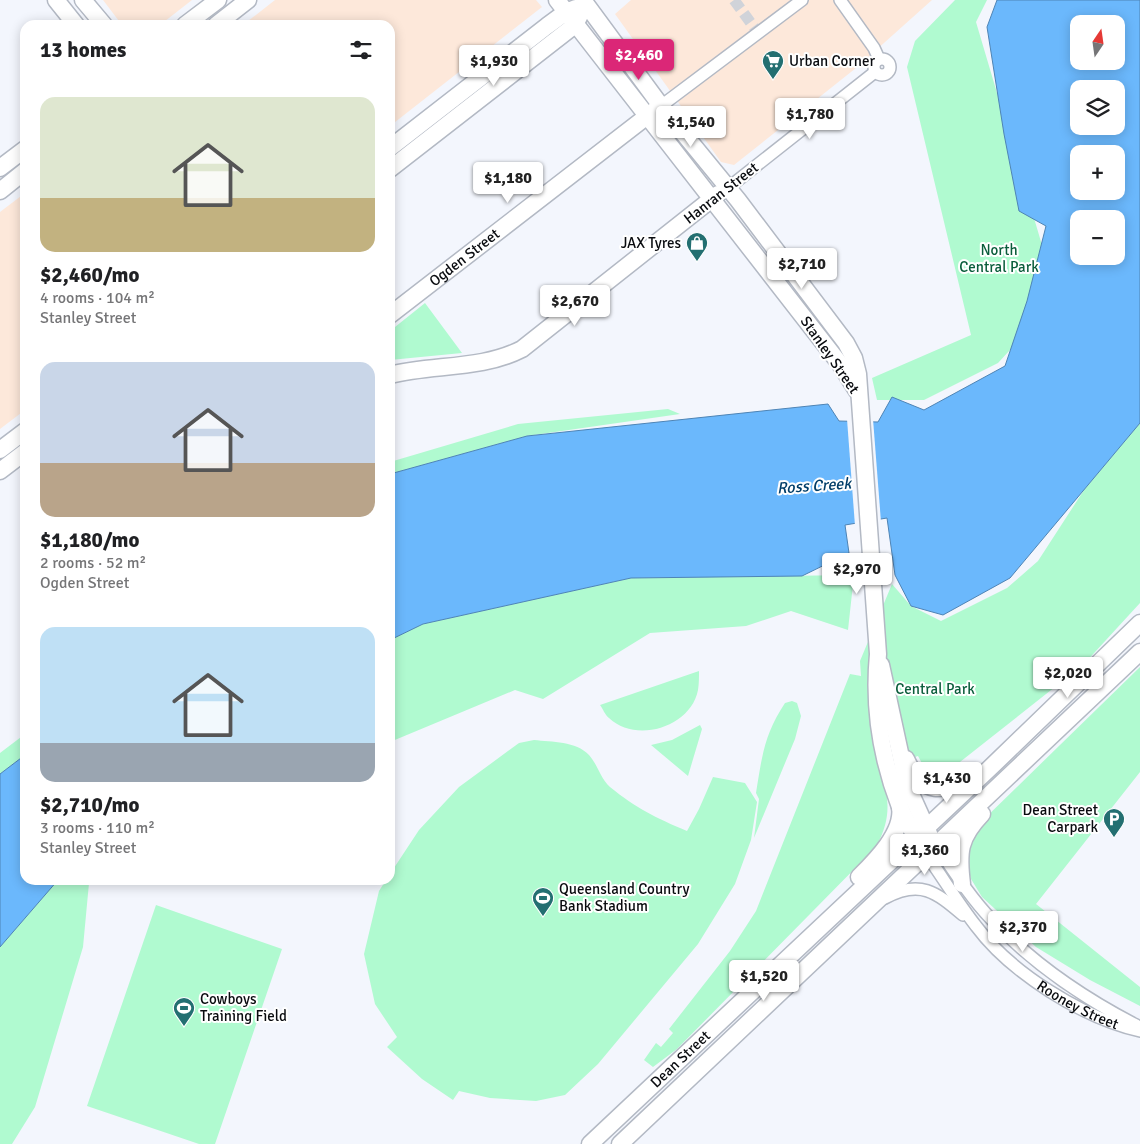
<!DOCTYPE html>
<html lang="en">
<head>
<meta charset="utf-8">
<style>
	:root { --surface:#fff; --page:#f2f2f2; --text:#202124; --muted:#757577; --accent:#db2777 }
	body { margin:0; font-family:Signika,sans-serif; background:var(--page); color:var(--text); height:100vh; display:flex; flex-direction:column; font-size:19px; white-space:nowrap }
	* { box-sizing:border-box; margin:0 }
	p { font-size:16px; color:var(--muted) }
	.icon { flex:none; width:28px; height:28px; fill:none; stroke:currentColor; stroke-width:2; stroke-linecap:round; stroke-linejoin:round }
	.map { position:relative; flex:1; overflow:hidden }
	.details { position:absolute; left:20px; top:20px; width:375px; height:865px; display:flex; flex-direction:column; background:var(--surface); border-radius:15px; box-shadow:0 2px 12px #0003 }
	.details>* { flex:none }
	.needle { width:32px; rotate:13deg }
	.fabs { position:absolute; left:1070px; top:15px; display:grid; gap:10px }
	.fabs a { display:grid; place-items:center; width:55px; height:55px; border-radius:10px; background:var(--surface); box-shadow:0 2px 12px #0003; font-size:25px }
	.price { position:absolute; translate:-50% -42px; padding:0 11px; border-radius:5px; background:#fff; color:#222; font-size:16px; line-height:32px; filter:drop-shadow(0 1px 2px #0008) }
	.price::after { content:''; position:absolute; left:50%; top:30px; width:15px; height:11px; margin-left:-8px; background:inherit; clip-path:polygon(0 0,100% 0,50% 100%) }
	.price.selected { background:var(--accent); color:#fff }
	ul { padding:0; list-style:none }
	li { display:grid; align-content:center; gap:10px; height:265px; padding:0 20px }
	li span { display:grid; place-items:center; height:155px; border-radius:15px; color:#555 }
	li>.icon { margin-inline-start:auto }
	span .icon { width:90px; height:90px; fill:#fffc; stroke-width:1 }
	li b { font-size:21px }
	h2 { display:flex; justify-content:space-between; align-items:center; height:60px; padding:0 20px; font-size:21px }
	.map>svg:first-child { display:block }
</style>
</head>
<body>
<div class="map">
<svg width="1140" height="1144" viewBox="0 0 1140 1144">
	<rect width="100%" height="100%" fill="#f3f6fd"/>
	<path fill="#fde8da" d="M103,0H192L160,25H122Z
		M275,0H536L542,7L390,126V25H243Z
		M631,0H932L856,68L734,165L721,162L615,14Z
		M25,193V410L0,429V212Z"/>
	<path fill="#b0fad0" d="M955,0H987L976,22L1047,262L1022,337L998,363L924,400H877L872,378L971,335L907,67L915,41Z
		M425,303L462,353L390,360V331Z
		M668,409L680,414L527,436L390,474V462L518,424Z
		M1140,423V603L1084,664L946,773L933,776L925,769L918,756L881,768C889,800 892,817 876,847L677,1049L653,1067L644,1060L656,1043L661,1047L673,1033L669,1029L730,951L756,911L850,674L861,676L860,661L892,584L911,606L941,621L1007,588L1038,561L1084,490Z
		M854,575L848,630L791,611L746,626L650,633L543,699L515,690L390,742V640L423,624L631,578Z
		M1140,667V772L1036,904L1140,987V1006L1090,980L1036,947L982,897L971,879L967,865V853L980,823Z
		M699,671C699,677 699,684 698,690C691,727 636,744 609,718C605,715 603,709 600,705Z
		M792,701L797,703L801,716L795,739L754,838L759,799L756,793C762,756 764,735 785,703Z
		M700,725L702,729L688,776L651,745L672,740Z
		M25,734V755L0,774V753Z
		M534,740C552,742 576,741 589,755C598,765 600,778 610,787C636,808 656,818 687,831L699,809L713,777L745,783L757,802L751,840L735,884L698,944L598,1064L565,1095L536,1101L490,1098L459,1091L453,1100L422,1079L387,1047L397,1037L375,1004L364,954L379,891L386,880H390V874L419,830L459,787L519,743Z
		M58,880H94L89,883L83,947L35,1107L12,1144H0V947Z
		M156,905L282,949L215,1144H199L87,1106Z"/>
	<path fill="#6bb8fc" stroke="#4e84b5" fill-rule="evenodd" d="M997,0H1140V423L1010,578L943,615L911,606L895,575L887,518L845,525L849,553L802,576L631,578L423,624L390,640V474L527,436L828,404L839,421L878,422L892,397L924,410L1005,366L1027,301L1046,226L1019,211L1004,134L987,27ZM1079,24H1116V61H1079ZM1079,89H1116V126H1079ZM1079,154H1116V191H1079ZM1079,219H1116V256H1079Z
		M25,755V880H58L0,947V774Z"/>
	<path fill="#f3f6fd" d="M847,419H873L881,522L855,526Z"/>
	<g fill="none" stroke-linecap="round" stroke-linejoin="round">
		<path stroke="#d0d3d9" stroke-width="11" stroke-dasharray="11 5.5" stroke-linecap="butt" d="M734,0L759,34"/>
		<g stroke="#b3b9c4" stroke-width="14">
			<g id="street">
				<path d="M840,0L874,48L879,59"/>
				<circle cx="882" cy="67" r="8"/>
				<path d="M661,106L802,0"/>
				<path d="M728,188L875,72"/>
				<path d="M936,845C953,870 970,897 991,919C1032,963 1082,997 1136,1025"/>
				<path id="s1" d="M926,854C943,878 958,903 976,926C1011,973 1083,1018 1140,1031"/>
				<path d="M885,898C920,879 936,892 963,915"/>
			</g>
		</g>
		<g stroke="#b3b9c4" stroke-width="19">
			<g id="secondary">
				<path d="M56,0L76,25"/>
				<path d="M83,0L104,25"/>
				<path d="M557,0L840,364L857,391"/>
				<path d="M583,0L661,106L738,200L846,343L854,358L858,374L878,654C873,706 881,758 900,807C907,824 917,838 926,854"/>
				<path d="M185,25L218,0"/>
				<path d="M216,25L248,0"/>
				<path d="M390,148L547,26L566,12L576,8"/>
				<path d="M0,168L25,149"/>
				<path d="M390,169L575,25L580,15"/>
				<path d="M0,191L25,171"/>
				<path id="s2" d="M390,315L655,110"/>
				<path d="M390,375C433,364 481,370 522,349L718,194"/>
				<path d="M0,450L25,431"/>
				<path d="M0,471L25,452"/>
				<path d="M881,665L907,785L930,836"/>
				<path d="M906,759C923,796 943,794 973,773"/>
				<path d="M859,877C876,860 904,832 900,807"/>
				<path d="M962,884C958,852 959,838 982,814"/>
				<path id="s3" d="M590,1144L990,768L1140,623"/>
				<path d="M620,1144L1140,652"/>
			</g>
		</g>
		<use href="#street" stroke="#fff" stroke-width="11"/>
		<use href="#secondary" stroke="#fff" stroke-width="16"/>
	</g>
	<defs>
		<g id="supermarket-pin" transform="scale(1.125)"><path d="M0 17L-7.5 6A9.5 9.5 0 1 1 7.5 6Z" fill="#236f71" stroke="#fff"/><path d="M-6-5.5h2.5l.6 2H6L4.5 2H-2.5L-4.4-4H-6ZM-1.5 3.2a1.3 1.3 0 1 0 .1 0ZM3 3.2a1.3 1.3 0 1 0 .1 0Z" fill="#fff"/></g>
		<g id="shop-pin" transform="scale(1.125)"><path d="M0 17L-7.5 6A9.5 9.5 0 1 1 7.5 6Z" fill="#236f71" stroke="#fff"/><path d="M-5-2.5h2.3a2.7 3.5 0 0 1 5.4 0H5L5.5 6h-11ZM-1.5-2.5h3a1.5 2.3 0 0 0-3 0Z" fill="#fff"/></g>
		<g id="parking-pin" transform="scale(1.125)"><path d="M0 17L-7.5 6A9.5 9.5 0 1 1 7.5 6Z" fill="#236f71" stroke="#fff"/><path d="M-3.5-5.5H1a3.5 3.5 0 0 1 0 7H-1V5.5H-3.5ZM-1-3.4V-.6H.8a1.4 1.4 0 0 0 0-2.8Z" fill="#fff"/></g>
		<g id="stadium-pin" transform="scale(1.125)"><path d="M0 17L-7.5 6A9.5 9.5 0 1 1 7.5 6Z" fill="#236f71" stroke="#fff"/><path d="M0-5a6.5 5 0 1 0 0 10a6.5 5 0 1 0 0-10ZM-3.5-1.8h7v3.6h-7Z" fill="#fff"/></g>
	</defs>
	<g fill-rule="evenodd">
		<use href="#supermarket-pin" x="773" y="61"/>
		<use href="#shop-pin" x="697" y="243"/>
		<use href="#parking-pin" x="1114" y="819"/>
		<use href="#stadium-pin" x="543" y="898"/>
		<use href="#stadium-pin" x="184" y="1008"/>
	</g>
	<g text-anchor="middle" stroke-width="4" stroke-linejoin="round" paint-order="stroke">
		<g font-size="15" fill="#090b0f" stroke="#fff" text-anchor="start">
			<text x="789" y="66">Urban Corner</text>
			<text x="681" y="248" text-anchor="end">JAX Tyres</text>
			<text x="1098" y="815" text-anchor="end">Dean Street<tspan x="1098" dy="17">Carpark</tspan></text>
			<text x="559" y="894">Queensland Country<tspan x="559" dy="17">Bank Stadium</tspan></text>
			<text x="200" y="1004">Cowboys<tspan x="200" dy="17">Training Field</tspan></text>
		</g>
		<g font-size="15" fill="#090b0f" stroke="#fff">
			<text transform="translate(721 193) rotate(-38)" y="5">Hanran Street</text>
			<text dy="5" stroke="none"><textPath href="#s2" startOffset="94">Ogden Street</textPath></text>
			<text transform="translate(830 355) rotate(55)" y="5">Stanley Street</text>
			<text dy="5" stroke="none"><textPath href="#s1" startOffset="218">Rooney Street</textPath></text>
			<text dy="5" stroke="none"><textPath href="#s3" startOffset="124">Dean Street</textPath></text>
		</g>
		<g font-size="15" fill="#0a5d3b" stroke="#fff">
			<text x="999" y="255">North<tspan x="999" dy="17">Central Park</tspan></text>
			<text x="935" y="694">Central Park</text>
		</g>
		<g font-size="16" font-style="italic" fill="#003d68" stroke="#fff">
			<text transform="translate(814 485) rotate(-4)" y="6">Ross Creek</text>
		</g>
	</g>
</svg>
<div class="fabs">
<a><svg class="needle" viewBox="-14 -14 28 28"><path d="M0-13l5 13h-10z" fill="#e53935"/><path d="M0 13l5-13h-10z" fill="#757577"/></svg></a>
<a><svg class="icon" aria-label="layers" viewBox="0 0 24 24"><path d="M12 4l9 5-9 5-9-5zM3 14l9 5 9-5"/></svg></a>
<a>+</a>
<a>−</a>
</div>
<b class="price selected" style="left:639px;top:81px">$2,460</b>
<b class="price" style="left:494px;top:87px">$1,930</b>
<b class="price" style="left:810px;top:140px">$1,780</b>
<b class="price" style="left:691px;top:148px">$1,540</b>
<b class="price" style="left:508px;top:204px">$1,180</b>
<b class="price" style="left:802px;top:290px">$2,710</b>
<b class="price" style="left:575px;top:327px">$2,670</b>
<b class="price" style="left:857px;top:595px">$2,970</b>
<b class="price" style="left:1068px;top:699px">$2,020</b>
<b class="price" style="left:947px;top:804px">$1,430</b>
<b class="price" style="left:925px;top:876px">$1,360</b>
<b class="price" style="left:1023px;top:953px">$2,370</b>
<b class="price" style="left:764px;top:1002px">$1,520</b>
<section class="details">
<h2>13 homes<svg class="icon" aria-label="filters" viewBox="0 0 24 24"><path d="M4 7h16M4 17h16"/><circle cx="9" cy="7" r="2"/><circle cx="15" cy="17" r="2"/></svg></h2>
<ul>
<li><span style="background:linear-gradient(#dfe7d0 65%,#c2b280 0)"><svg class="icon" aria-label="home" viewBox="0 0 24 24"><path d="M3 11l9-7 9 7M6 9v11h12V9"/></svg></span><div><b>$2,460/mo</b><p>4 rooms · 104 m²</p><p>Stanley Street</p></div></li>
<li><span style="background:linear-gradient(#c9d6e8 65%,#b9a48a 0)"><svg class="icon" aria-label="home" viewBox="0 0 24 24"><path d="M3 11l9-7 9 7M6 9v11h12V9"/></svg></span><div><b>$1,180/mo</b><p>2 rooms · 52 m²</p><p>Ogden Street</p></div></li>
<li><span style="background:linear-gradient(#bfe0f5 75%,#9aa5b1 0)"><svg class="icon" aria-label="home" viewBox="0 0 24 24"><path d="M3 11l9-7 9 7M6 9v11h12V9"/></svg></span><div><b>$2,710/mo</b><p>3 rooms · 110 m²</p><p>Stanley Street</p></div></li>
</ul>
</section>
</div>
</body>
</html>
